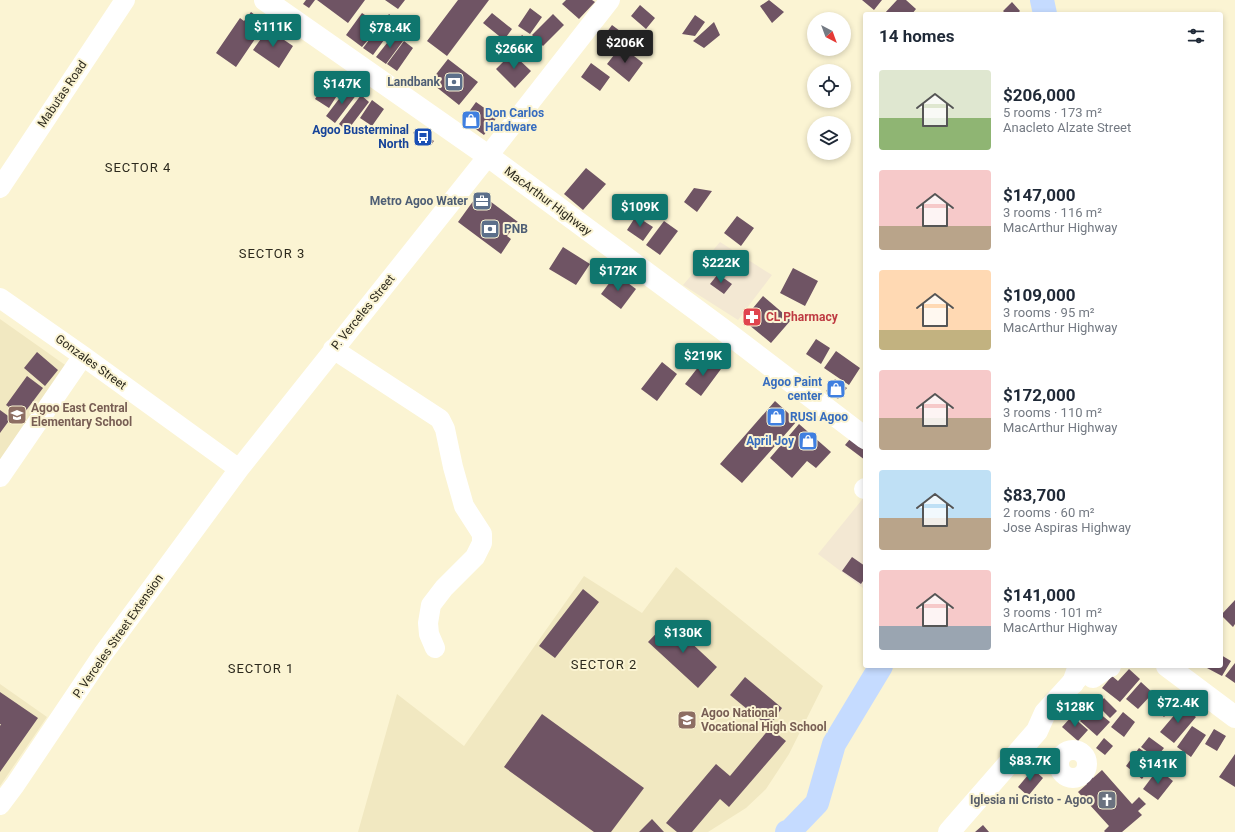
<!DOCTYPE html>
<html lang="en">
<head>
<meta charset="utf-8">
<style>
	:root { --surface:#fff; --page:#f2f2f3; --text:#1f2937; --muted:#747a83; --accent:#0f766e }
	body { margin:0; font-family:Roboto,sans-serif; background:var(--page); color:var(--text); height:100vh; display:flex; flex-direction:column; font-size:15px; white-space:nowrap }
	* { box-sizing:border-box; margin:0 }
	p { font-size:13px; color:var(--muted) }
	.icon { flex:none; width:22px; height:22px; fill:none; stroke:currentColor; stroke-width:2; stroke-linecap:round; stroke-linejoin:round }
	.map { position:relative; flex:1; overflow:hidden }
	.drawer { position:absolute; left:863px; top:12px; width:360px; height:656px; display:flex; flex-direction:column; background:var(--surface); border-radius:4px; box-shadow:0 2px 6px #0003 }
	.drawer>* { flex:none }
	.needle { width:26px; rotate:139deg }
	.fabs { position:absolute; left:807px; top:12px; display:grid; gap:8px }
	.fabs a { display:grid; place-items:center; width:44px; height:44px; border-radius:50%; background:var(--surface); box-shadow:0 2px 6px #0003; font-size:20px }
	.price { position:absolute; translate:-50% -34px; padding:0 9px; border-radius:4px; background:var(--accent); color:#fff; font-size:13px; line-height:26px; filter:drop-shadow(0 1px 2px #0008) }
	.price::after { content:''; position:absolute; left:50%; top:24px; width:12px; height:9px; margin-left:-6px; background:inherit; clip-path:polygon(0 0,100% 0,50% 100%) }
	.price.on { background:#222; color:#fff }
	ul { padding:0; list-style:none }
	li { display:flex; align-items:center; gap:12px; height:100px; padding:0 16px }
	li span { display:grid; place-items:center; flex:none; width:112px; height:80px; border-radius:4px; color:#555 }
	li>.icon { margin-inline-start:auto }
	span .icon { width:48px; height:48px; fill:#fffc; stroke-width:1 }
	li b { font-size:17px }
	h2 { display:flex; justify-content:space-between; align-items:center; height:48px; padding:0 16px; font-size:17px }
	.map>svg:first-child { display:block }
</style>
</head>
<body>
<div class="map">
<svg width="1235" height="832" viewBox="0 0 1235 832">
	<rect width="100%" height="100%" fill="#fbf4d3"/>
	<path fill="#f3e8d3" d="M720,242L772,275L738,320L683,285Z
		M865,496V586L863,588L818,554Z"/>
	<path fill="#f1e8c1" d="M0,319L68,367L0,462Z
		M676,567L823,686L789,754L766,789L746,808L708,832H358L397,694L464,746L584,576L642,613Z
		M0,684L47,717L0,786Z"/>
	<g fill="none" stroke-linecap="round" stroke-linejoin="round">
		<path stroke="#c5dbff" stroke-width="24" d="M1042,0L1045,14
			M787,832L790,831L817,803L834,744L881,666"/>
	</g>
	<path fill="#6f5464" d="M306,0H315L309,8L303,4Z
		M317,0H365L348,23Z
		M385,0H405L398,9Z
		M458,0H489L447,56L427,41Z
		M566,0H592L595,2L579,19L562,4Z
		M769,0L784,12L772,23L760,6Z
		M862,0H882L874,10Z
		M897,0H906L916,9L912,14H884Z
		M1012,2L1020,11L1017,14H1006L1003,11Z
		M640,5L655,18L646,29L631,16Z
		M530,8L542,17L530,34L518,26Z
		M251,12L262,20L254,30L259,33L236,67L216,53L240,18L244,21Z
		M362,13L375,22L360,42L376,22L380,26L389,14L398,21L373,55L363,48L379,27L362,47L346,35Z
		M492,13L512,29L504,40L483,23Z
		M553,14L564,25L543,46L532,35Z
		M695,15L705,22L695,36L682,34Z
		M714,22L720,35L704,48L693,41Z
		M612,25L624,34L616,45L604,36Z
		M268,29L293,46L279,68L253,50Z
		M394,34L403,41L386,64L376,57Z
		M522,35L539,48L529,61L512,48Z
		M404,41L413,48L397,71L387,64Z
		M621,46L643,63L629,82L607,64Z
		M512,53L531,71L515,88L496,69Z
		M448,59L478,82L459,105L430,82Z
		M591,63L610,77L600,91L581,77Z
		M333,72L339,76L332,86L340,91L329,108L315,99Z
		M348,87L357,94L335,123L326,116Z
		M361,95L369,102L347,131L339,124Z
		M372,100L384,109L372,126L360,118Z
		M476,102L497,117L484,135L463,120Z
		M416,129L434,141L431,145L413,133Z
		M586,168L606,184L583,210L564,194Z
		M694,188L712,191L697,212L684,202Z
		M479,193L518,222L507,236L511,239L501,254L458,222Z
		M636,216L653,227L643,241L627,230Z
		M737,216L754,228L741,246L724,233Z
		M664,221L678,231L660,255L646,245Z
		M563,247L590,264L576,285L549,269Z
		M793,268L818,281L805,306L780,293Z
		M616,274L636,289L621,309L601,294Z
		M718,274L732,284L724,294L710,284Z
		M763,296L791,320L771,343L743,320Z
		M816,339L830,348L821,364L806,354Z
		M836,351L860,368L849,385L824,368Z
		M37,352L58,370L45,386L24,368Z
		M706,357L721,369L701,396L685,384Z
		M662,362L677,374L657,401L641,389Z
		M27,376L43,388L22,416L6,405Z
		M835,379L847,388L838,399L826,391Z
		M775,401L797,421L742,483L720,464Z
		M0,410L11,418L0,433Z
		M799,424L831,452L816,468L807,461L792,478L770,458Z
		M850,439L865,451V460L845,445Z
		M852,557L865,566V578L861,584L842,571Z
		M583,589L599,602L555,658L539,646Z
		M1235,600V624L1233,627L1221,615Z
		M668,621L717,667L698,688L648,642Z
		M1221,655L1231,661L1222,676L1207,668L1208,666H1221Z
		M1235,663V683L1225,676Z
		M1129,669L1140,679L1120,702L1102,688L1112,676L1118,681Z
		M745,677L782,708L769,727L730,695Z
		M1141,682L1153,693L1138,709L1126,699Z
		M1166,691L1178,702L1164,717L1152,705Z
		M0,692L38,718L0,772V726L1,724H0Z
		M1104,698L1117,711L1110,718L1097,705Z
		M1182,706L1196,717L1174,743L1160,732Z
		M1092,707L1110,722L1097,736L1080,721Z
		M1123,712L1135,722L1124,737L1111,727Z
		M542,714L644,788L611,832H594L504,767Z
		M1072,716L1088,730L1078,741L1062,727Z
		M1192,726L1206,735L1191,757L1177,747Z
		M770,728L786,741L729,807L720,799L692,832H677L666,823L716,764L730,776Z
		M1214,729L1226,736L1217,751L1205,744Z
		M1149,737L1164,748L1156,758L1141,747Z
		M1104,738L1113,746L1105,755L1096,748Z
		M1139,748L1156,760L1142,779L1126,766Z
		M1168,753L1182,764L1174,774L1161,763Z
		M1235,754V787L1219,777Z
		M1033,769L1043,778L1028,796L1018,787Z
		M1158,769L1173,781L1158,800L1143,789Z
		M1102,770L1132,804L1139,797L1146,804L1138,811L1142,815L1122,832H1105L1104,831L1109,826L1078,792L1087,784L1081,777L1088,771L1093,778Z
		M652,819L664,832H639Z
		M983,825L989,832H975Z"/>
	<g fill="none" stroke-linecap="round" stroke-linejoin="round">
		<path stroke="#fff" stroke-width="20" d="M0,188L125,0
			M0,298L83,356L239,469
			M333,349L440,419L445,429L453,467L464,506L482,534V543L475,557L444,588L431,605L428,623L429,634L435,648
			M0,477L83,356
			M864,489L865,488
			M1059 764a14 14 0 1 1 28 0a14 14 0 1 1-28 0Z
			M0,805L15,785L103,654L239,469L488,156L610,0"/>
		<path stroke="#fff" stroke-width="22" d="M949,832L1037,731L1045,713L1086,668"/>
		<path stroke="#fff" stroke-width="22" d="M265,0L488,156L721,328L865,438
			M1167,666L1235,717
			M1093,677L1107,667L1110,666
			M1073,683L1079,666"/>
	</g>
	<defs>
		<g id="bank-square" transform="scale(1)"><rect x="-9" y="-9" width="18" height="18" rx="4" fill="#5c6f8a" stroke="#fbf4d3"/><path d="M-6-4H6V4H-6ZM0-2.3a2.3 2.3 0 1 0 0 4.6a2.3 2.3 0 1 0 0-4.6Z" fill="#fff"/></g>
		<g id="shop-square" transform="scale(1)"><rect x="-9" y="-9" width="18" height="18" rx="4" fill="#3f7fe0" stroke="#fbf4d3"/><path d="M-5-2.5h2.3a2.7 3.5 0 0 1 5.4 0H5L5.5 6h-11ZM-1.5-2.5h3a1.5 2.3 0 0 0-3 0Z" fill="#fff"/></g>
		<g id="bus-square" transform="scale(1)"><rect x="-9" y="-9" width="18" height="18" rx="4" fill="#1a4fb4" stroke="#fbf4d3"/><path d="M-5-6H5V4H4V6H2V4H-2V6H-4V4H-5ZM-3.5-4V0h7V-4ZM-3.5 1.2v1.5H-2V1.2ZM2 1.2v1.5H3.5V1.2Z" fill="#fff"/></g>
		<g id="office-square" transform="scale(1)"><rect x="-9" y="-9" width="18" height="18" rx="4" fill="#5c6f8a" stroke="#fbf4d3"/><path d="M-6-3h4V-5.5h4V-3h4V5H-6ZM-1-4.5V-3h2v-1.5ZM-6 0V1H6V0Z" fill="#fff"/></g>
		<g id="pharmacy-square" transform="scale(1)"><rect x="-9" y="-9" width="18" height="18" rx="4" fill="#e0444e" stroke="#fbf4d3"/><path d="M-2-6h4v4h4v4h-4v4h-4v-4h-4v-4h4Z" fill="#fff"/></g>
		<g id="school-square" transform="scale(1)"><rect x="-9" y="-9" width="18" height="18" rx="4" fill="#8d6e63" stroke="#fbf4d3"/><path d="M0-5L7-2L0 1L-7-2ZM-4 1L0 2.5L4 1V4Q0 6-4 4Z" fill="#fff"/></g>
		<g id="church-square" transform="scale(1)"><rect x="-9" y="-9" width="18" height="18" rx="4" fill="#6b7280" stroke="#fbf4d3"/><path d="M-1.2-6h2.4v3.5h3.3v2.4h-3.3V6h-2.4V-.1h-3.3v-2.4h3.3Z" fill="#fff"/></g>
	</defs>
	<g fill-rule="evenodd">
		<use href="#bank-square" x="454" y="82"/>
		<use href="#shop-square" x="471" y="120"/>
		<use href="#bus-square" x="423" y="137"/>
		<use href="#office-square" x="482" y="201"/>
		<use href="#bank-square" x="490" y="229"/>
		<use href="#pharmacy-square" x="752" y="317"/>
		<use href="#shop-square" x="836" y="389"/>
		<use href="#school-square" x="17" y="415"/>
		<use href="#shop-square" x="776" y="417"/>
		<use href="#shop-square" x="808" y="441"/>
		<use href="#school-square" x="687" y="720"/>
		<use href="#church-square" x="1107" y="800"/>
	</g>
	<g text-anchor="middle" stroke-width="4" stroke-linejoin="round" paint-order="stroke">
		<g font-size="12" font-weight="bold" fill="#4e5e75" stroke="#fbf4d3" text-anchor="end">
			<text x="440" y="86">Landbank</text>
			<text x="468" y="205">Metro Agoo Water</text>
			<text x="504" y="233" text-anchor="start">PNB</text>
		</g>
		<g font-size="12" fill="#2c291d" stroke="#fbf4d3">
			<text transform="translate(62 94) rotate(-56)" y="4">Mabutas Road</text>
			<text transform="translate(548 201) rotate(37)" y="4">MacArthur Highway</text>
			<text transform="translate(363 312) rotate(-51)" y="4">P. Verceles Street</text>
			<text transform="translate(91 362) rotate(36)" y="4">Gonzales Street</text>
			<text transform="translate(118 636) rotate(-55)" y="4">P. Verceles Street Extension</text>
		</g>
		<g font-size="12" font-weight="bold" fill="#366cbe" stroke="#fbf4d3" text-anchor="start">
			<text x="485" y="117">Don Carlos<tspan x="485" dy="14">Hardware</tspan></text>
			<text x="822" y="386" text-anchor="end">Agoo Paint<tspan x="822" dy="14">center</tspan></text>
			<text x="790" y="421">RUSI Agoo</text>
			<text x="794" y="445" text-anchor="end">April Joy</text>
		</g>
		<g font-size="12" font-weight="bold" fill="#164399" stroke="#fbf4d3" text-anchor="end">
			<text x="409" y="134">Agoo Busterminal<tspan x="409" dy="14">North</tspan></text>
		</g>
		<g font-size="12" font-weight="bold" fill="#be3a42" stroke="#fbf4d3" text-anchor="start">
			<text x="766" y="321">CL Pharmacy</text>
		</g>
		<g font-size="12" font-weight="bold" fill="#785e54" stroke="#fbf4d3" text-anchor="start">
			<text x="31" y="412">Agoo East Central<tspan x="31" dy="14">Elementary School</tspan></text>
			<text x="701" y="717">Agoo National<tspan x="701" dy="14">Vocational High School</tspan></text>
		</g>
		<g font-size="12" font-weight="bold" fill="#5b616d" stroke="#fbf4d3" text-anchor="end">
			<text x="1093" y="804">Iglesia ni Cristo - Agoo</text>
		</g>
		<g font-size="13" letter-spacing="1" fill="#2c291d" stroke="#fbf4d3">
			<text x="138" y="172">SECTOR 4</text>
			<text x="272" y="258">SECTOR 3</text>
			<text x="604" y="669">SECTOR 2</text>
			<text x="261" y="673">SECTOR 1</text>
		</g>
	</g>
</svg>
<div class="fabs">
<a><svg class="needle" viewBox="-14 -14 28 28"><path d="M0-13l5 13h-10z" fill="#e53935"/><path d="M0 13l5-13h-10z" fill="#747a83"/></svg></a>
<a><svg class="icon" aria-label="locate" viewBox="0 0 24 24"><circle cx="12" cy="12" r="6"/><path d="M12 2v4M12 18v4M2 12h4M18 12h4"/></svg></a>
<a><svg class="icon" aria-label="layers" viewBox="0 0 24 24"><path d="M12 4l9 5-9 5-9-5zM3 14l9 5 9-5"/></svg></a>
</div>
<b class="price" style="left:273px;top:48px">$111K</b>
<b class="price" style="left:390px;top:49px">$78.4K</b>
<b class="price on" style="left:625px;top:64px">$206K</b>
<b class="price" style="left:514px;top:70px">$266K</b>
<b class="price" style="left:342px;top:105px">$147K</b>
<b class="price" style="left:640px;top:228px">$109K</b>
<b class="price" style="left:721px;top:284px">$222K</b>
<b class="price" style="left:618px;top:292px">$172K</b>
<b class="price" style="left:703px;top:377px">$219K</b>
<b class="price" style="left:683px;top:654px">$130K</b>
<b class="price" style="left:1178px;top:724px">$72.4K</b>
<b class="price" style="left:1075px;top:728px">$128K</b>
<b class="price" style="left:1030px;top:782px">$83.7K</b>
<b class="price" style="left:1158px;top:785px">$141K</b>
<section class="drawer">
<h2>14 homes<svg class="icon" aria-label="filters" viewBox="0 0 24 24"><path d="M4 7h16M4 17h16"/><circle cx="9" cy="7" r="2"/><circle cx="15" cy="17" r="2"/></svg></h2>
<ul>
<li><span style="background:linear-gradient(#dfe7d0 60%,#8fb573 0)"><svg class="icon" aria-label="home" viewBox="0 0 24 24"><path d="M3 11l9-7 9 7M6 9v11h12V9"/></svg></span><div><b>$206,000</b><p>5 rooms · 173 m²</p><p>Anacleto Alzate Street</p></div></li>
<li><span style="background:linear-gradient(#f6c9c9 70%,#b9a48a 0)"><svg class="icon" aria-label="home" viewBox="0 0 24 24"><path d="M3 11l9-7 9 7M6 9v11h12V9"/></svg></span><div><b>$147,000</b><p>3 rooms · 116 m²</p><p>MacArthur Highway</p></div></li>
<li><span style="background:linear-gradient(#ffd9b3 75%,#c2b280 0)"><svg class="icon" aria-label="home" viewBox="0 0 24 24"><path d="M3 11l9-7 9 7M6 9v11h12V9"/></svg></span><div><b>$109,000</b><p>3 rooms · 95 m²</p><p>MacArthur Highway</p></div></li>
<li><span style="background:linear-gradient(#f6c9c9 60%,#b9a48a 0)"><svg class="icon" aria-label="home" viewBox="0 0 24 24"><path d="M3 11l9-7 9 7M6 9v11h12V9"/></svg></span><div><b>$172,000</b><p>3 rooms · 110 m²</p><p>MacArthur Highway</p></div></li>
<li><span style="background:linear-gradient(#bfe0f5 60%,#b9a48a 0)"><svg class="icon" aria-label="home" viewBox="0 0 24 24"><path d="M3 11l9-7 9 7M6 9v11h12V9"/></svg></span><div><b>$83,700</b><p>2 rooms · 60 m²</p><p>Jose Aspiras Highway</p></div></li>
<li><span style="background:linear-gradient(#f6c9c9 70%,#9aa5b1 0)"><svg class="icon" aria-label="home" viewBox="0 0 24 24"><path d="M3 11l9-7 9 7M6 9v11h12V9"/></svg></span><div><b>$141,000</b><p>3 rooms · 101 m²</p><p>MacArthur Highway</p></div></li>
</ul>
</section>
</div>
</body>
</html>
